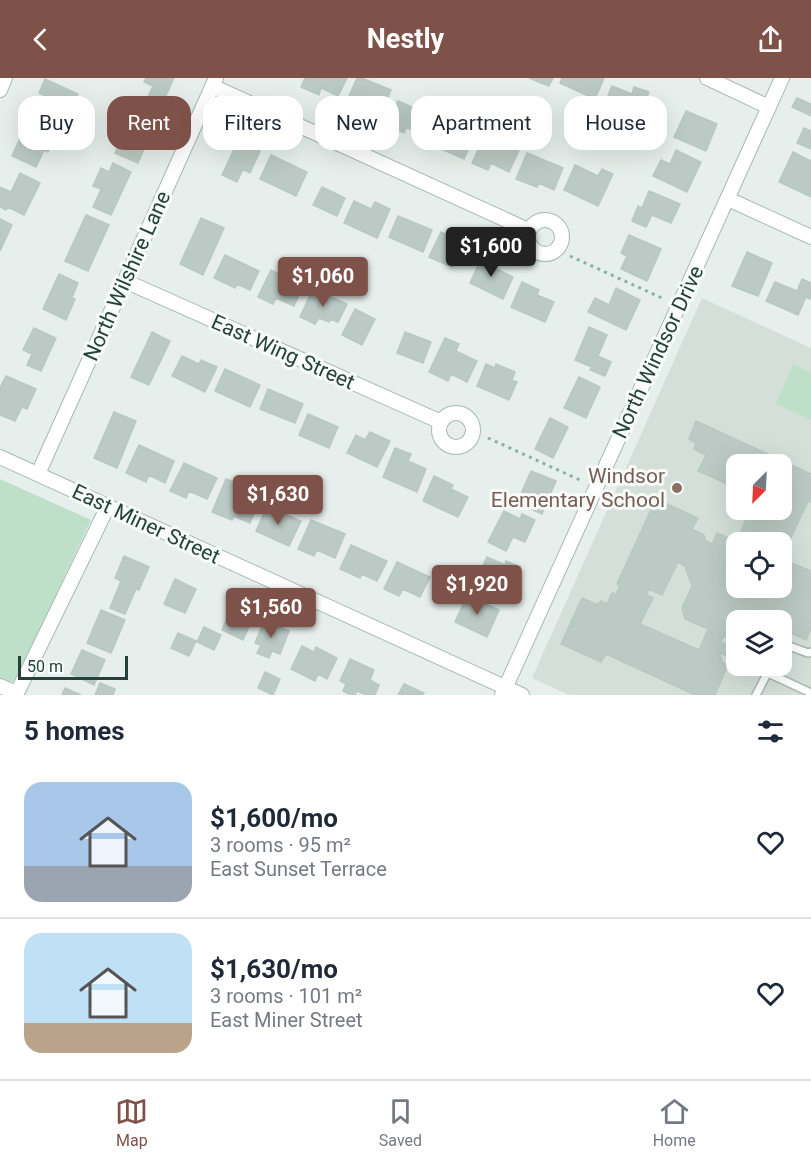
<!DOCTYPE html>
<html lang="en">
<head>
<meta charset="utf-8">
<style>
	:root { --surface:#fff; --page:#f6f6f7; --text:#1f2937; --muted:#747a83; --line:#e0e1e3; --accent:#7f5249 }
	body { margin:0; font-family:Roboto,sans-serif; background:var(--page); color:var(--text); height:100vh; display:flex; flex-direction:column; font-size:22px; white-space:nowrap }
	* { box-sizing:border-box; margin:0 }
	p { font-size:20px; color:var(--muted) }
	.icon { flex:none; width:33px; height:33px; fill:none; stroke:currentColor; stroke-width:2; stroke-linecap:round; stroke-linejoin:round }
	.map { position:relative; height:617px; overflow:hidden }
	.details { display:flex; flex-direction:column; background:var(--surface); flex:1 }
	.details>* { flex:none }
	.hud { position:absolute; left:18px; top:18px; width:776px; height:54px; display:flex; gap:12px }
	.needle { width:39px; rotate:204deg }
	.controls { position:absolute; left:726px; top:376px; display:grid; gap:12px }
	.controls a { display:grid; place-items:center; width:66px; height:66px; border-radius:12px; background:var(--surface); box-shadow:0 6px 24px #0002; font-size:30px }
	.scale { position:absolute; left:18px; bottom:15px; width:110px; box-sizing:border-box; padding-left:6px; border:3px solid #24423a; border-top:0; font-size:16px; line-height:21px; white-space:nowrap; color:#24423a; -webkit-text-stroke:4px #f7fbf9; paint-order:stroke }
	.price { position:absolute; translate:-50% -51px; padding:0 14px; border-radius:6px; background:var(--accent); color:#fff; font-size:20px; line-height:39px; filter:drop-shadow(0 2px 3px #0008) }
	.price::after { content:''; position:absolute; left:50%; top:36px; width:18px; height:14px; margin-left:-9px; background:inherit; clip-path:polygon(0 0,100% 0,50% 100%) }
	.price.current { background:#222; color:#fff }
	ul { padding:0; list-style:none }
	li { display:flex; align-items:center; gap:18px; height:150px; padding:0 24px }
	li+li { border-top:2px solid var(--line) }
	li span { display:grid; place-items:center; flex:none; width:168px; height:120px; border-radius:18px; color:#555 }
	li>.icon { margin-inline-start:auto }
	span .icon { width:72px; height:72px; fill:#fffc; stroke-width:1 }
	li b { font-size:26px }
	h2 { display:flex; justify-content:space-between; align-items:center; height:72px; padding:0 24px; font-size:26px }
	.chip { padding:0 21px; border-radius:18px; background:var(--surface); box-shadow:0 6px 24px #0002; font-size:21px; line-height:54px }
	.chip.current { background:var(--accent); color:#fff }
	header { display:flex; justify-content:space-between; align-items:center; height:78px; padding:0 24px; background:var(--accent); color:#fff; font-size:27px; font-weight:700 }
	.tab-bar { display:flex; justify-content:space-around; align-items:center; height:84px; border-top:2px solid var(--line); background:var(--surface); font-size:16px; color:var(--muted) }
	.tab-bar a { display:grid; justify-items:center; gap:3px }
	.tab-bar .current { color:var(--accent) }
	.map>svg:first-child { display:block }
</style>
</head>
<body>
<header><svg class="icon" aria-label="back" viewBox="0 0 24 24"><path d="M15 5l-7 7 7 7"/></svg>Nestly<svg class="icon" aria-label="share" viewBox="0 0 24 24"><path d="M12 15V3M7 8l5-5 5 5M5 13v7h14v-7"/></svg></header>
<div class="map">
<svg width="811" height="617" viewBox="0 0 811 617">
	<rect width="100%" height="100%" fill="#e6efeb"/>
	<path fill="#d4dfda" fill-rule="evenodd" d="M702,220L811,270V617H569L532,600ZM736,387H782V432H736ZM736,465H782V510H736ZM736,543H782V588H736Z"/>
	<path fill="#bfe0c8" d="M793,286L811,295V342L776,326Z
		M0,401L91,442L17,600L9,606L0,603Z"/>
	<path fill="#bbcac4" stroke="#b8c9c2" stroke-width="1.5" fill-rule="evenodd" d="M146,0H174L162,26L148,19L153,8L144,4Z
		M305,0H347L338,18L321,10L319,17L301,9Z
		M357,0H362L391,12L381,35L363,28L361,33L345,27Z
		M529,0H553L549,8Z
		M562,0H604L595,21L560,5Z
		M45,1L78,16L62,51L44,42L53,22L39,15Z
		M612,8L632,16L634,9L649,14L637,43L603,30Z
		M797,20L811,26V38L792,29Z
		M398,23L432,38L423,57L406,49L404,55L387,47Z
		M135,31L157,40L138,85L115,75Z
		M686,33L717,46L706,73L674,59Z
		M26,47L55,61L48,74L44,72L36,89L12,78Z
		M452,47L475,57L464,81L430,66L437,51L448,56Z
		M489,48L507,56L503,64L519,72L509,94L491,85L488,92L472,85Z
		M804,50L811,53V71L797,65Z
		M238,63L260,73L250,95L243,91L237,104L222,97Z
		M676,72L701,84L687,114L653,98L661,82L670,86Z
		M793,74L811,83V119L779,104Z
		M527,75L563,90L554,112L539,105L537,109L516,101Z
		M271,77L307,94L296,118L260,101Z
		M113,85L131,94L111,137L93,129L101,111L93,108L101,90L109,94Z
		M575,87L598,98L602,91L613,96L598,128L564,112Z
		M20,95L40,105L24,137L8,129L6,132L0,129V109L11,114Z
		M322,109L345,120L337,138L313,127Z
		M649,113L680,126L671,145L652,137L646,149L632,143L638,128L642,130Z
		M354,123L371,131L375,124L390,131L377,160L344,145Z
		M86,137L109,147L88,193L65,183Z
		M398,138L432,152L423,174L389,159Z
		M201,140L224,150L203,197L180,186Z
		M0,141L12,147L0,173Z
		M441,154L476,170L469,185L456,180L452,189L429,179Z
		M629,157L661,171L647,203L621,191L627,178L621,175Z
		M747,174L772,185L758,218L732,208Z
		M225,177L259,193L250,212L237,206L235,210L214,200Z
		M483,177L498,184L495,190L513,199L503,221L470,205Z
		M271,192L303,208L294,228L276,220L273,226L258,219Z
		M59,196L78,205L72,220L75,221L66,242L43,231Z
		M802,201L811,205V218L810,221L806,219L798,237L766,223L775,204L797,213Z
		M522,204L539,212L537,217L554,224L545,244L511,229Z
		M616,210L640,222L626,252L588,234L595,220L609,227Z
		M313,211L347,226L338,244L330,241L329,244L319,240L315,246L300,239Z
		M355,231L375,241L362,267L342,257Z
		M589,249L607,257L598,278L611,284L605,298L590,292L592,289L575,282Z
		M34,250L56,260L41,293L27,287L32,276L23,272Z
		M152,254L170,263L149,307L131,299Z
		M405,254L431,264L423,285L397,275Z
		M445,260L459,266L456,273L477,283L467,304L451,296L448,303L429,294Z
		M182,278L199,286L201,282L217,289L205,314L172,298Z
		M486,286L495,290L496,286L515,294L512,302L517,304L509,322L477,308Z
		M225,291L260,307L250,329L215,313Z
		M6,298L36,311L27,331L22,329L15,343L0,337V310Z
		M579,299L600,309L586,340L564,330Z
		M268,311L303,326L295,345L260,331Z
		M114,334L136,343L117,390L94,380Z
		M308,336L338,349L329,370L299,357Z
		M550,340L568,349L553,380L535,371Z
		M696,343L811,396V424L808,423L782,479V465H736V510H782V481L811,493V550L806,562L782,551V543H763L756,539L754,543H736V564L724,558L721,564L736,572V583L719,574L723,585L728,587L715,617H695L606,576L601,584L561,566L582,520L598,527L601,523L607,526L612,515L616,516L620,508L617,506L656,421L698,440L692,451L704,457L706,463L712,466L717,455L737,463L750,432H782V387H736V410L698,393L706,377L694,371L696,365L689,361ZM678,484L685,488L692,508L682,530L685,541L708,551L699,572L640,546L653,520L647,517L649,511L662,517Z
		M370,354L390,363L377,389L347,375L356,357L365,362Z
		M139,367L174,383L165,405L149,397L146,404L126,395Z
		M395,370L411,376L408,383L426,391L417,414L383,399Z
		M184,385L217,400L207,421L189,413L186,420L170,413Z
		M531,393L556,403L542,436L517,425Z
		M434,398L453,407L451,411L468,419L458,439L423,423Z
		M226,401L246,409L243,416L259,423L250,445L234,438L232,442L212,434Z
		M267,428L301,443L289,468L256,453Z
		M504,433L520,441L522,436L535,442L525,464L513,459L506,473L488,464Z
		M311,442L345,456L335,480L317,472L314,478L298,471Z
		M351,467L387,483L377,503L362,496L360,500L340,491Z
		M124,478L149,489L139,512L136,511L125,536L110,530L121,503L115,500Z
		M487,479L505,487L506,483L520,489L513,505L509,504L502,519L474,507Z
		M397,484L430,499L420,519L403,511L399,518L384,511Z
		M175,501L196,511L185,535L164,526Z
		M467,518L499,532L487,559L455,544Z
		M233,527L254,537L243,562L222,552Z
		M101,532L125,542L111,575L87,565Z
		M264,543L289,553L280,576L272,573L269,580L257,575L261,567L255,565Z
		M204,549L221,557L214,572L197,564Z
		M178,555L196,563L189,578L171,570Z
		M302,568L314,574L316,569L337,580L327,601L318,596L315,603L291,591Z
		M82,572L105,582L94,607L71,596Z
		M350,581L374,592L370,602L379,607L375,617H366L357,613L355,617H351L343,613L346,606L340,603Z
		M265,594L280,601L273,617L258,610Z
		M100,605L115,611L113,617H95Z
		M404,606L424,615L423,617H398Z
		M65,610L81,617H62Z"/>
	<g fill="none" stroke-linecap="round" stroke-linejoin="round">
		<g stroke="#a8b8b2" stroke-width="10">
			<path id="lane" d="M782,573L789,568L808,575L811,574
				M768,595L811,615
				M756,617L771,588"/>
		</g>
		<g stroke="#a8b8b2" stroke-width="16">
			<path id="street" d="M707,0L769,29
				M212,8L528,152
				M0,12L5,0
				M728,121L811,159
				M528 159a17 17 0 1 1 34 0a17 17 0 1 1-34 0Z
				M125,203L441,344
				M439 352a17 17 0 1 1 34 0a17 17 0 1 1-34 0Z
				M0,379L522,617
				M38,396L216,0
				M0,608L16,615
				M16,617L108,428
				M502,617L782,0"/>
		</g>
		<path stroke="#86b3a5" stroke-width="3" stroke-dasharray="3 4.5" stroke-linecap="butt" d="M570,178L662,220
			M488,360L580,402"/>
		<use href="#lane" stroke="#fff" stroke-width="7"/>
		<use href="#street" stroke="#fff" stroke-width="14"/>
	</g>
	<circle fill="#8d6e63" stroke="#f7fbf9" stroke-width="2" cx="677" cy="410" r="6"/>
	<g text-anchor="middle" stroke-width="6" stroke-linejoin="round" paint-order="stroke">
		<g font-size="21" fill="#24423a" stroke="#f7fbf9">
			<text transform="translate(127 198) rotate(-66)" y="7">North Wilshire Lane</text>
			<text transform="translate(283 274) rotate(24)" y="7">East Wing Street</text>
			<text transform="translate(658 274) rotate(-65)" y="7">North Windsor Drive</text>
			<text transform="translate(146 446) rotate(25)" y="7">East Miner Street</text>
		</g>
		<g font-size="21" fill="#785e54" stroke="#f7fbf9" text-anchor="end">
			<text x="665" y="405">Windsor<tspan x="665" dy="24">Elementary School</tspan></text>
		</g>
	</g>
</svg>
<div class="controls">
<a><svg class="needle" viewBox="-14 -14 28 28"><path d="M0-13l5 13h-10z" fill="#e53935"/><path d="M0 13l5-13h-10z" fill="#747a83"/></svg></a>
<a><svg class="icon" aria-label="locate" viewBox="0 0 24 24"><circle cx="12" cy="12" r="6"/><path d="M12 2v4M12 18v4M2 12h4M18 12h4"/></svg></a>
<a><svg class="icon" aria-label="layers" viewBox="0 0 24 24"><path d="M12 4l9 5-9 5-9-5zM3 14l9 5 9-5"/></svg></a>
</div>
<div class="scale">50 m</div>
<b class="price current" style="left:491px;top:200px">$1,600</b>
<b class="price" style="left:323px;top:230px">$1,060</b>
<b class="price" style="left:278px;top:448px">$1,630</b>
<b class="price" style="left:477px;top:538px">$1,920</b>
<b class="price" style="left:271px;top:561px">$1,560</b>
<div class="hud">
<a class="chip">Buy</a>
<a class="chip current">Rent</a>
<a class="chip">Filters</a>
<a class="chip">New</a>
<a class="chip">Apartment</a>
<a class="chip">House</a>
</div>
</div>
<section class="details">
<h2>5 homes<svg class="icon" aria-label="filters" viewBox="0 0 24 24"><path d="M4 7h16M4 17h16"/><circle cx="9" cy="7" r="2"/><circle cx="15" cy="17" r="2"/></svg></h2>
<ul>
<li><span style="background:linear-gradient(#a9c7e8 70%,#9aa5b1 0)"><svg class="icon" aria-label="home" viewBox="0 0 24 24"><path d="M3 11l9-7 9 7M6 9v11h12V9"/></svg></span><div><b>$1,600/mo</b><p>3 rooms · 95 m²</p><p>East Sunset Terrace</p></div><svg class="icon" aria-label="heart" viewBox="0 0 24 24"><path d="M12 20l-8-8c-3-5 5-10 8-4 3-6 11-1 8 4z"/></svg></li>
<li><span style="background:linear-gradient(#bfe0f5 75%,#b9a48a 0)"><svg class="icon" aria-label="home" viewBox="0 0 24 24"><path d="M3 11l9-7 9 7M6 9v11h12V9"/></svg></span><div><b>$1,630/mo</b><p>3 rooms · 101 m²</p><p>East Miner Street</p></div><svg class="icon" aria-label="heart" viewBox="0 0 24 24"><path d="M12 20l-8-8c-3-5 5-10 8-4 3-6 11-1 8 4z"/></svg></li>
</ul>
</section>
<nav class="tab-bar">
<a class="current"><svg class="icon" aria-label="map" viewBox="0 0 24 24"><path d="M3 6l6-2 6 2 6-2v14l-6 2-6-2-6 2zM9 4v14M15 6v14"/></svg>Map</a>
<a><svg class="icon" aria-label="saved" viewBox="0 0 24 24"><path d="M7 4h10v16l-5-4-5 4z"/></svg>Saved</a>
<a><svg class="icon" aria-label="home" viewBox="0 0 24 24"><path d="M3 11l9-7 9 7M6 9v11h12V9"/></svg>Home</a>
</nav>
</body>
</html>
